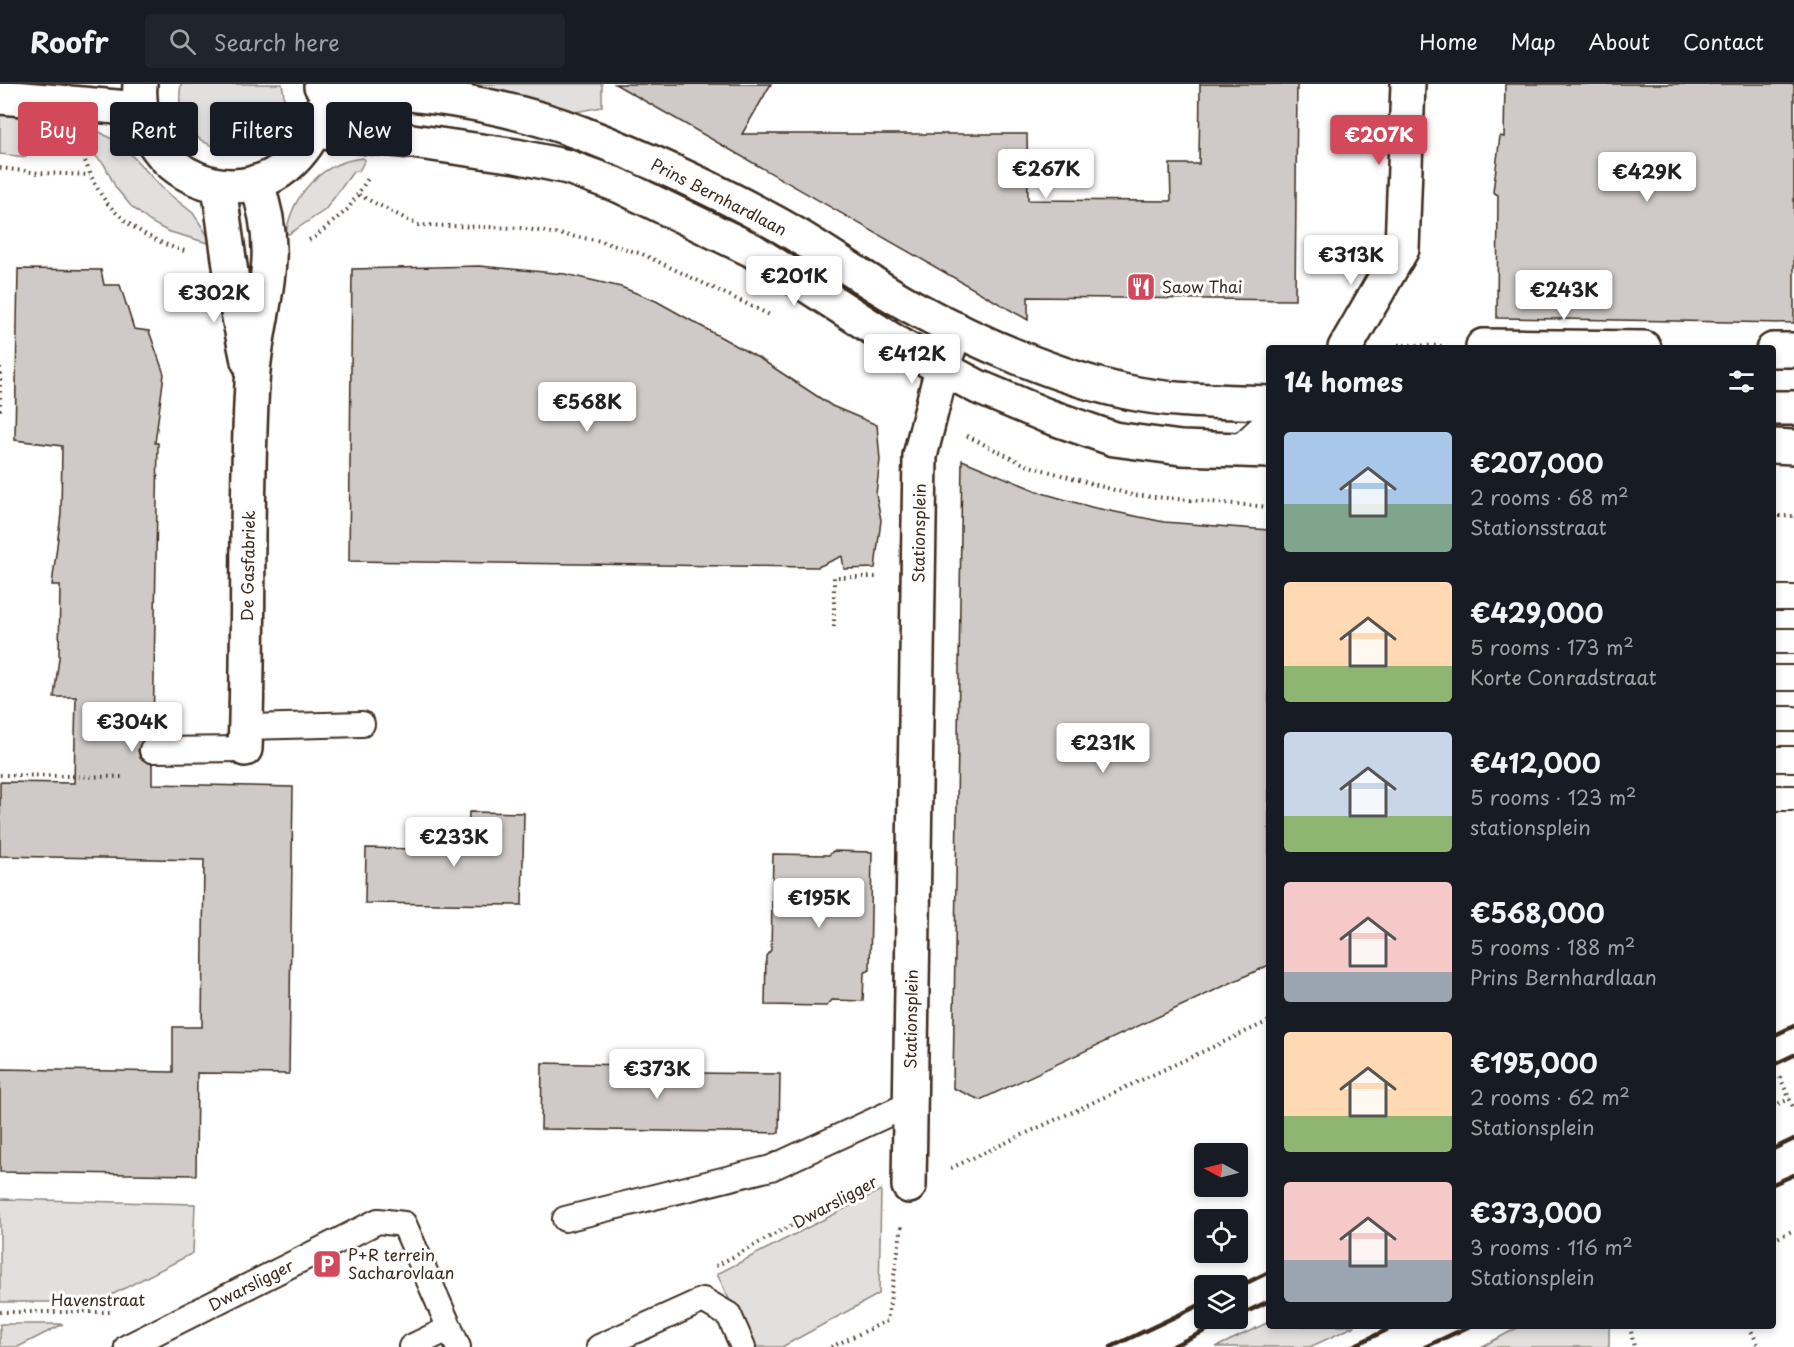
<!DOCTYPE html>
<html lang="en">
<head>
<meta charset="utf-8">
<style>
	:root { --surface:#171b24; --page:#20242c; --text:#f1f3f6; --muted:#9ea1a6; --line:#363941; --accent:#d1495b }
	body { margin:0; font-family:"Playpen Sans",sans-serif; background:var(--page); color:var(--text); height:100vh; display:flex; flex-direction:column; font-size:22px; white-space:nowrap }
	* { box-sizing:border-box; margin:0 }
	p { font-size:20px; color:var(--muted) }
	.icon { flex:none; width:33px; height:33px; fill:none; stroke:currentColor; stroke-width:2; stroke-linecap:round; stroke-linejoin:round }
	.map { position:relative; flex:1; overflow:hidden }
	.panel { position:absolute; left:1266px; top:261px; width:510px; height:984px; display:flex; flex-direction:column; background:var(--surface); border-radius:6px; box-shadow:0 3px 9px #0003 }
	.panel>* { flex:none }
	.top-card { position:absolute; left:18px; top:18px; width:570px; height:54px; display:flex; gap:12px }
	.needle { width:39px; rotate:277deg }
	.tools { position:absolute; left:1194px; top:1059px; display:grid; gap:12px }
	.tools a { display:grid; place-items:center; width:54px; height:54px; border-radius:6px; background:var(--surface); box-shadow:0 3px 9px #0003; font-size:30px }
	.price { position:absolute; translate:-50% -51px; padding:0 14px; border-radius:6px; background:#fff; color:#222; font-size:20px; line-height:39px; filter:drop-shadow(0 2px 3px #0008) }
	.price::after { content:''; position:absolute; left:50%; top:36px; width:18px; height:14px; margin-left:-9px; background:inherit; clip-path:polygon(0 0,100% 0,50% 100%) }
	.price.on { background:var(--accent); color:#fff }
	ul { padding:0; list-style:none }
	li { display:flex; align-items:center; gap:18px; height:150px; padding:0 18px }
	li span { display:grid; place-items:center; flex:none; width:168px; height:120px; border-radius:6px; color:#555 }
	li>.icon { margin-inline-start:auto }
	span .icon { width:72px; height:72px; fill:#fffc; stroke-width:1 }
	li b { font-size:26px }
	h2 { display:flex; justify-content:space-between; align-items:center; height:72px; padding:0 18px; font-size:26px }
	.pill { padding:0 21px; border-radius:6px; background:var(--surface); box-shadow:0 3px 9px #0003; font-size:21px; line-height:54px }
	.pill.on { background:var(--accent); color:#fff }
	header { display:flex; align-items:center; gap:36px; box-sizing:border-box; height:84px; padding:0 30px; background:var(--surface); border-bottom:2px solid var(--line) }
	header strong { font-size:28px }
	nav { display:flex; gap:33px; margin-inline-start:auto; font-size:21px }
	.search { width:420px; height:54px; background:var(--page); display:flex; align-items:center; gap:15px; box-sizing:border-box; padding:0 21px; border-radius:6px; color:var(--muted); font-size:22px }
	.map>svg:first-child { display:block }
</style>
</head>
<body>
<header>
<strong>Roofr</strong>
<div class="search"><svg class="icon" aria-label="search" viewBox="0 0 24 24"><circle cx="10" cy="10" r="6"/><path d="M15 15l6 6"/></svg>Search here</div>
<nav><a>Home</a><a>Map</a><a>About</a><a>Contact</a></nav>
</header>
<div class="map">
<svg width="1794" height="1263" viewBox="0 0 1794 1263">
	<rect width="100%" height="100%" fill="#fff"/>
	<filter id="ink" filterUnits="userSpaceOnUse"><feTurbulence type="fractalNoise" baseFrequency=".0167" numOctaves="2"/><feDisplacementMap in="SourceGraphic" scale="12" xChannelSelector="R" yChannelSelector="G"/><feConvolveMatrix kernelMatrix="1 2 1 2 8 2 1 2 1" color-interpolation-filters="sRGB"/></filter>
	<g filter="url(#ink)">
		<path fill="#e2e0de" stroke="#8e857e" stroke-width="1.5" d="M181,0H282C302,82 166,90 181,0Z
			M453,0H602V23L565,30Z
			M0,30L30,32L26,73L0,70Z
			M88,41L122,61L164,106L193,129L210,155L208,159L167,147L149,137L131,122L116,104L104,80L91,68Z
			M363,74L365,76L359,87L353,88L325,126L289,150L286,149C293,109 322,78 363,74Z
			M881,1106L879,1210L782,1263H752L717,1190Z
			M0,1115L195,1120L193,1169L98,1218H0Z
			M1269,1238V1242H1355L1310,1263H1216Z
			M0,1240H63L18,1263H0Z
			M1521,1242H1609V1263H1481Z"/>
		<path fill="#cfcac7" stroke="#3b2a1e" stroke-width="1.5" d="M615,0H771L742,50H1027L1028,116L1171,117L1170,80H1199L1200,0H1297L1295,216L1028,213V236Z
			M1505,0H1794V239L1497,234L1498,111L1493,108L1500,52L1504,53Z
			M479,182L565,190L621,203L656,217L762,276L832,322L877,341L880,376L876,410L881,436L875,484L844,485L842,472L818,483L349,477L352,185Z
			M18,185L101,186L104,201H120L134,245L149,247L164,290L155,359H158L153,652L144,654L138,666L140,674L152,680V700L293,703L289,990L197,989L196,1091L0,1088V985L173,988V943H202L204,776L0,772V698L74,699L76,613H54L59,574L60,501H52L61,430L62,362L15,356Z
			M962,376L1042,409L1091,423L1164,438L1269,446V881L980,1016L953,1004Z
			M469,728L524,729L522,821L365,819L366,764L468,766Z
			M833,767L872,768L870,886L864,889L863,917L832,916L827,922L765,921L766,872L771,866L773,770L829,771Z
			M542,979L625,981V988L780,990L779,1049L541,1045Z"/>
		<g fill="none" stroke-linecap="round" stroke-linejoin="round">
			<g stroke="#3b2a1e" stroke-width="28">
				<path id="service" d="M1236,366L1269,336
					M1773,514H1794
					M1773,557H1794
					M1773,594H1794
					M1773,635H1794
					M245,643L362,640
					M152,666L245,665
					M1773,675H1794
					M1773,714H1794
					M565,1135L771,1084L910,1020
					M127,1263L378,1137L404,1140L458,1263
					M411,1263L450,1244
					M599,1263L703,1216L729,1231L743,1263"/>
			</g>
			<g stroke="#3b2a1e" stroke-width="38">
				<path id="minor" d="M219,102L233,204L248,277
					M1483,262L1644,264
					M1345,264L1402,165L1408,0
					M1773,266H1794
					M245,665C250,544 245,422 252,300C256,223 286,179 256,98
					M909,1102L920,372L942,284L956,245"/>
			</g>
			<g stroke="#3b2a1e" stroke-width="38">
				<path id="secondary" d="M140,0C133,92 246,140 303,65C312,54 316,40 320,27
					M321,2C408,8 499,17 581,49C645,74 710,103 770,136C821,163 867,199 918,226C979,259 1060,294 1127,308C1173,318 1222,317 1269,319
					M0,13L140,25
					M314,47L412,57L516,72L568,83L620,102L752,166L901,262L978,303L1045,331L1114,355L1181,364L1269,367
					M1773,324H1794
					M1773,362L1794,363"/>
			</g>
			<path stroke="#3b2a1e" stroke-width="4" stroke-dasharray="1.5 4.5" stroke-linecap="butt" d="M79,60C85,77 90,92 99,107C116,137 153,158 185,167
				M0,84L40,89L90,91
				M359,111L418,141L520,144L596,156L642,170L772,232
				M309,156L315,153L348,125L369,93
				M1398,261L1442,262
				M0,283V330
				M967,352L1026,381L1132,411L1269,423
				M1773,432H1794
				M834,543V493H876
				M0,691L125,693
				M1780,993L1794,1025
				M1773,1022L1790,1015
				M951,1084L1269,937
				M1773,1156L1794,1146
				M716,1182L868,1100
				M0,1228H110
				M1630,1242L1634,1263
				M1749,1242L1759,1263
				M831,1263L887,1237L902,1141"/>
			<use href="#service" stroke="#fff" stroke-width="24"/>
			<use href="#minor" stroke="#fff" stroke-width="33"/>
			<use href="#secondary" stroke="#fff" stroke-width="33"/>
			<path stroke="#3b2a1e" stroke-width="4.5" d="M1773,952L1794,942
				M1773,981L1794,971
				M1773,1065L1794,1055
				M1773,1100L1794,1091
				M1238,1203L1269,1188
				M1238,1232L1269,1217
				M1111,1263L1204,1219
				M1171,1263L1232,1234
				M1351,1263L1395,1242
				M1425,1263L1470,1242"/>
		</g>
	</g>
	<defs>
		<g id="restaurant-square" transform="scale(1.5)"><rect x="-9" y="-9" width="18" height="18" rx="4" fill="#d1495b" stroke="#fff"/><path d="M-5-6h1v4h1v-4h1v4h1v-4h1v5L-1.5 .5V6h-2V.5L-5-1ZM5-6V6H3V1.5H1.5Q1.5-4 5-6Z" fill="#fff"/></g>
		<g id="parking-square" transform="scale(1.5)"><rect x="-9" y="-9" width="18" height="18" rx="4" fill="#d1495b" stroke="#fff"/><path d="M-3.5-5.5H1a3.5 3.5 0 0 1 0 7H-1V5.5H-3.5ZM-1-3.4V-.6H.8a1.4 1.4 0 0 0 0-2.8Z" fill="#fff"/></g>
	</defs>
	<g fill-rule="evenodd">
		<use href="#restaurant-square" x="1141" y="203"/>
		<use href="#parking-square" x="327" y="1180"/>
	</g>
	<g text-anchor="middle" stroke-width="6" stroke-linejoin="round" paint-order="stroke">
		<g font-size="16" fill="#3b2a1e" stroke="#fff">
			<text transform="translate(719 113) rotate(27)" y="6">Prins Bernhardlaan</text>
			<text transform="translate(919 449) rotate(-89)" y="6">Stationsplein</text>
			<text transform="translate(248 482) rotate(-89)" y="6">De Gasfabriek</text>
			<text transform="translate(911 935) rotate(-89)" y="6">Stationsplein</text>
			<text transform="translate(835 1118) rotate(-28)" y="6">Dwarsligger</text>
			<text transform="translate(251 1201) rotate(-27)" y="6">Dwarsligger</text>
			<text x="98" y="1222">Havenstraat</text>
		</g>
		<g font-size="16" fill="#3b2a1e" stroke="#fff" text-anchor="start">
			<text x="1162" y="209">Saow Thai</text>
			<text x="348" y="1177">P+R terrein<tspan x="348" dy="18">Sacharovlaan</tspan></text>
		</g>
	</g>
</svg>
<div class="tools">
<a><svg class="needle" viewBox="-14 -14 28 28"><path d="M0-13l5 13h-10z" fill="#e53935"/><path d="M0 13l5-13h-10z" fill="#9ea1a6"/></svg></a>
<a><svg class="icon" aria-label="locate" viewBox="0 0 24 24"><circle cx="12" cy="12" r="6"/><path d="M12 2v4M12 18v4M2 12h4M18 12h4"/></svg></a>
<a><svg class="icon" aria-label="layers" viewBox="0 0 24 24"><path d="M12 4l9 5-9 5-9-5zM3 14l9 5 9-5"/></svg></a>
</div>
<b class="price on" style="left:1379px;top:82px">€207K</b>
<b class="price" style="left:1046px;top:116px">€267K</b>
<b class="price" style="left:1647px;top:119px">€429K</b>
<b class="price" style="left:1351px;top:202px">€313K</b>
<b class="price" style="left:794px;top:223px">€201K</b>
<b class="price" style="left:1564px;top:237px">€243K</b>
<b class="price" style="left:214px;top:240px">€302K</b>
<b class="price" style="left:912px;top:301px">€412K</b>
<b class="price" style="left:587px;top:349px">€568K</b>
<b class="price" style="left:132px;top:669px">€304K</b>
<b class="price" style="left:1103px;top:690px">€231K</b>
<b class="price" style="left:454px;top:784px">€233K</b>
<b class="price" style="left:819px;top:845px">€195K</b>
<b class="price" style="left:657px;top:1016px">€373K</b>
<div class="top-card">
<a class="pill on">Buy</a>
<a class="pill">Rent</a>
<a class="pill">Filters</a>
<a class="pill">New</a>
</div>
<section class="panel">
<h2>14 homes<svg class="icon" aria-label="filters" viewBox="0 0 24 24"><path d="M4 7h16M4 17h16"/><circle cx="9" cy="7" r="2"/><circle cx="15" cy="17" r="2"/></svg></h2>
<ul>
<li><span style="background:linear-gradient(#a9c7e8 60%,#7fa58c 0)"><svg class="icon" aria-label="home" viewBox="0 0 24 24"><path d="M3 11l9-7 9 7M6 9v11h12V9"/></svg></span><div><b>€207,000</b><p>2 rooms · 68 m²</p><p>Stationsstraat</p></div></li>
<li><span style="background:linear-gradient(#ffd9b3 70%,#8fb573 0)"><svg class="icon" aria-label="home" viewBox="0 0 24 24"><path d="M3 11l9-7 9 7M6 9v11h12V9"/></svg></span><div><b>€429,000</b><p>5 rooms · 173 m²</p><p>Korte Conradstraat</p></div></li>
<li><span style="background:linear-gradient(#c9d6e8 70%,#8fb573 0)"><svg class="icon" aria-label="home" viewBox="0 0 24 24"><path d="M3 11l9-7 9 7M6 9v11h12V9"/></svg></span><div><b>€412,000</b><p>5 rooms · 123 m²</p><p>stationsplein</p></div></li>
<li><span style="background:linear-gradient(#f6c9c9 75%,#9aa5b1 0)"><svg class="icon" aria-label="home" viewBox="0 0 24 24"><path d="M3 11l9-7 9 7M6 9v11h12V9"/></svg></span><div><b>€568,000</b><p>5 rooms · 188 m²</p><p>Prins Bernhardlaan</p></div></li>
<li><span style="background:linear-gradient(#ffd9b3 70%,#8fb573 0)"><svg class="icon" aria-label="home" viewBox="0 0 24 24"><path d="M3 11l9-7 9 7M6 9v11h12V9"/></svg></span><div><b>€195,000</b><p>2 rooms · 62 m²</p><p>Stationsplein</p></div></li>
<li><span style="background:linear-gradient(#f6c9c9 65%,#9aa5b1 0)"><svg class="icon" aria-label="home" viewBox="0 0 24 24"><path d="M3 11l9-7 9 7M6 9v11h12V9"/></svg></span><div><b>€373,000</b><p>3 rooms · 116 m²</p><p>Stationsplein</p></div></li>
</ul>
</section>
</div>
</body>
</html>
